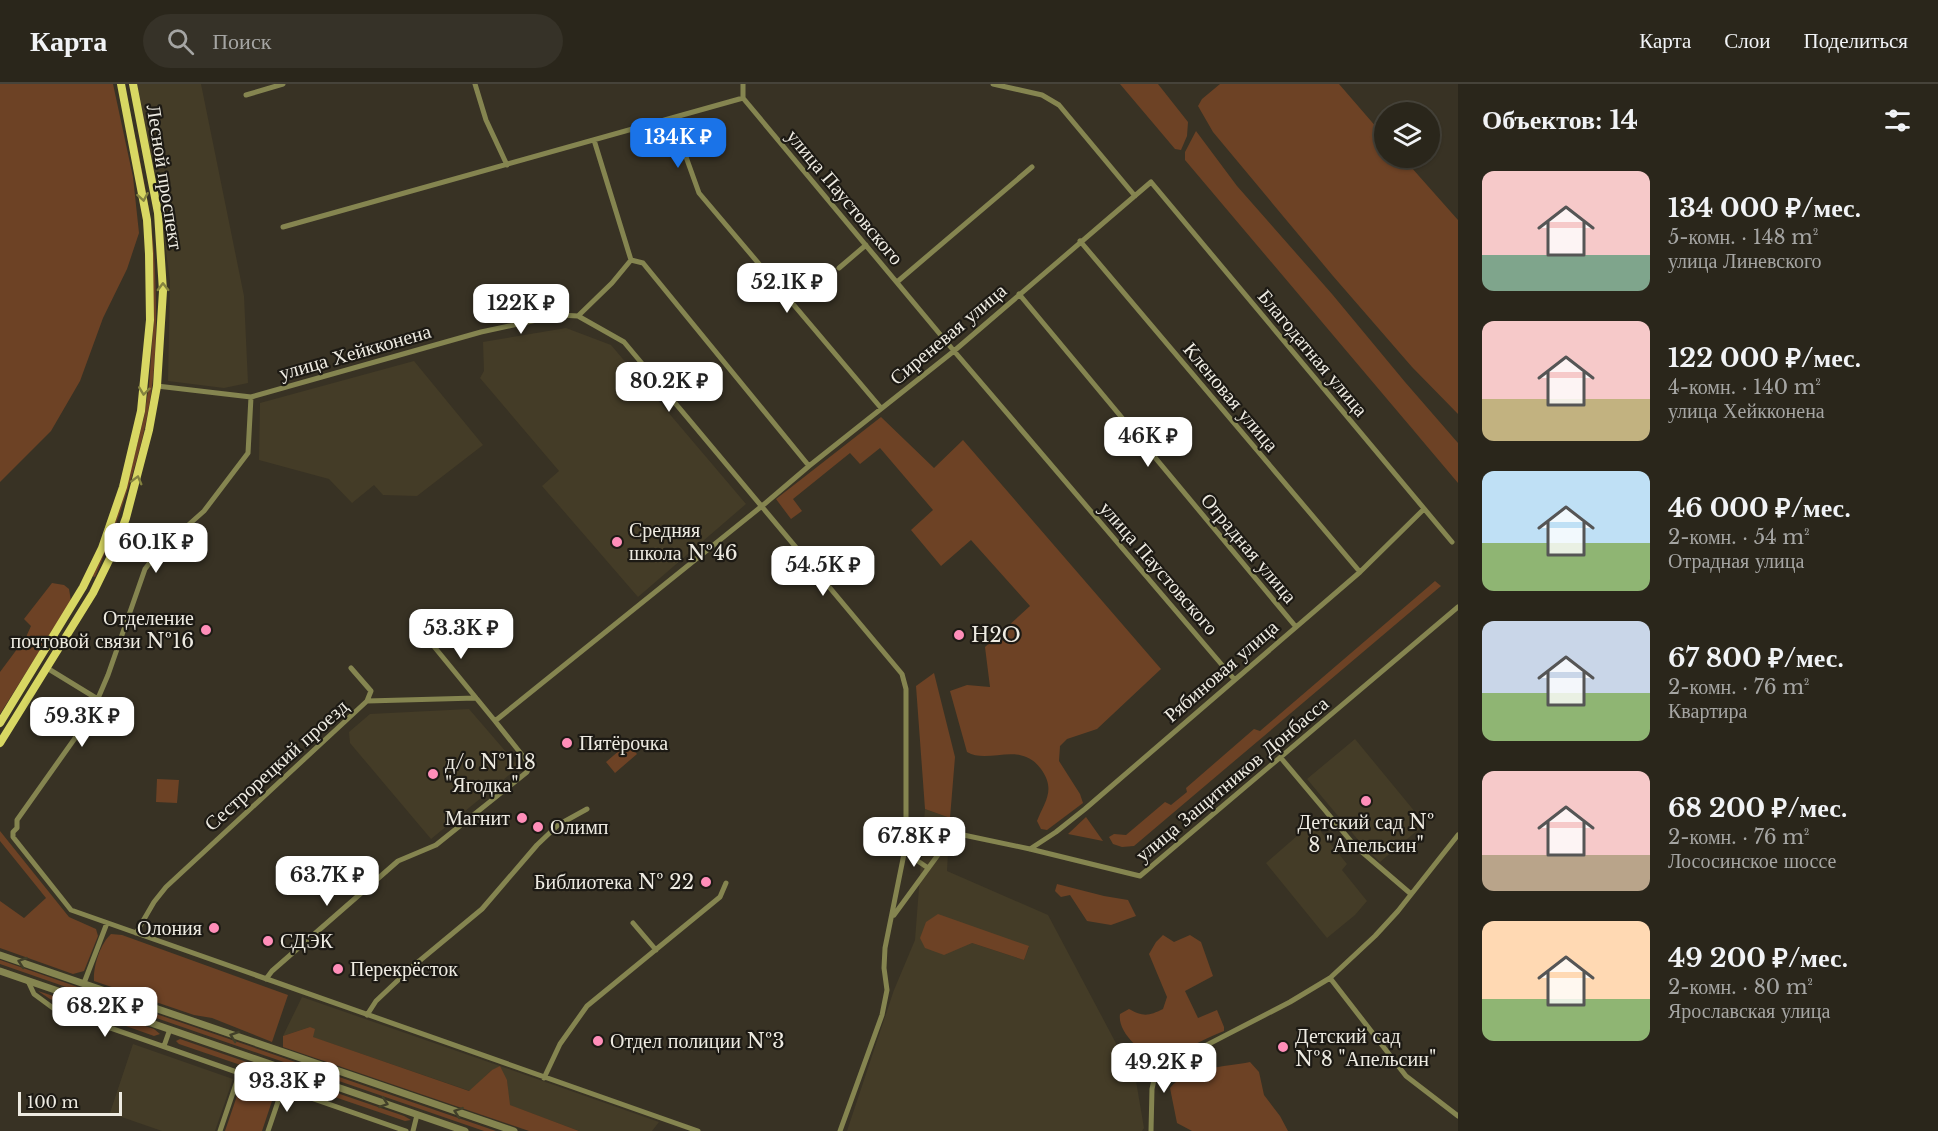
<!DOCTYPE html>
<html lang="ru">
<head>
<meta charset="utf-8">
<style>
	:root { --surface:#2a261b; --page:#363228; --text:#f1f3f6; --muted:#a5a5a3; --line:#46433a; --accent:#1a73e8 }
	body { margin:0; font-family:"Libre Baskerville",serif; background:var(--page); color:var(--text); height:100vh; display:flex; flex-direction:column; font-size:22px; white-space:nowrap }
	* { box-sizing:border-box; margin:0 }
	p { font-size:20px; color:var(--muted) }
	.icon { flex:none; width:33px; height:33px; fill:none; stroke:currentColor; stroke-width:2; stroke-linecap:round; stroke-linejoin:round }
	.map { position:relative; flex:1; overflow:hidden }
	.drawer { display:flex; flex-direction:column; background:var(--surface); width:480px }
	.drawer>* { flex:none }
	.controls { position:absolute; left:1374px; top:18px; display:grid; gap:12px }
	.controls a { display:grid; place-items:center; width:66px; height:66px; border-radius:50%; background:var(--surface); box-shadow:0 2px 4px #0004,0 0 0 2px var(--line); font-size:30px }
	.scale { position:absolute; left:18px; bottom:15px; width:104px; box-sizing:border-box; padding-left:6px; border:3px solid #eeebe2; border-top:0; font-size:16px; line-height:21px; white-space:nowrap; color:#eeebe2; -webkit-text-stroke:4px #1d1a14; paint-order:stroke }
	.price { position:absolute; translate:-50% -51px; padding:0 14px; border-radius:12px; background:#fff; color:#222; font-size:20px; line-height:39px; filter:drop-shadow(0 2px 3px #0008) }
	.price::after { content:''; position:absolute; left:50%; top:36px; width:18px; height:14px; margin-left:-9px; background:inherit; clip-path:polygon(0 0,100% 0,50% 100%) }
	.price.selected { background:var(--accent); color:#fff }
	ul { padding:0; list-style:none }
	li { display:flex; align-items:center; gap:18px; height:150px; padding:0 24px }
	li span { display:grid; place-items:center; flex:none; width:168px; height:120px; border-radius:12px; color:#555 }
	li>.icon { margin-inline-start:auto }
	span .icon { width:72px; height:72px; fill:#fffc; stroke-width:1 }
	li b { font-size:26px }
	h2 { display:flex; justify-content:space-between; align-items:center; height:72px; padding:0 24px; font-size:26px }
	header { display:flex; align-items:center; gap:36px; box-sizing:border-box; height:84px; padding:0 30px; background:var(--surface); border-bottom:2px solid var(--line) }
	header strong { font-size:28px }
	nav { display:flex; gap:33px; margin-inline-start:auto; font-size:21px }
	.search { width:420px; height:54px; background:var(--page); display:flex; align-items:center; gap:15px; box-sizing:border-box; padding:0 21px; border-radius:33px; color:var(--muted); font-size:22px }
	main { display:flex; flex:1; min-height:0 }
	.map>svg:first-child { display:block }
</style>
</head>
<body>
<header>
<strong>Карта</strong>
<div class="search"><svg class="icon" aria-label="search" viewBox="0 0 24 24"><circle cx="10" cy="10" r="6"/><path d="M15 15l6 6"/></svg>Поиск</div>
<nav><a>Карта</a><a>Слои</a><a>Поделиться</a></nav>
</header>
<main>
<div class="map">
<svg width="1458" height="1047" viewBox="0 0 1458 1047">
	<rect width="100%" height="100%" fill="#383224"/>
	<path fill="#443c27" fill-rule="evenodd" d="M135,0H201L244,212L248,299L224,304L168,297L170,197L159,114Z
		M566,244L611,261L746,420L638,513L542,402L559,387L480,294L484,287L483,258Z
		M414,277L483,361L417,412L383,411L374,401L352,419L329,395L259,376L260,319Z
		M469,625L519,683L431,755L350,659L349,648L370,630Z
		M1355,655L1425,740L1380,778L1364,763L1307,695Z
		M925,725L950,734L947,787L1048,831L1136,997L1144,1044L1142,1047H847L894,906L915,856ZM972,859L1029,863L1024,876Z
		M1313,738L1347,780L1342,786L1367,817L1355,831L1327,854L1266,779Z
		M302,913L500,982L659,1038L652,1047H579L509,1021L507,996L492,986L470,1007L312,953L310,943L283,952Z
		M133,960L233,995L215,1047H162L110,1029Z"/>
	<path fill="#6d4225" d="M0,0H113L133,93L139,149L127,185L103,234L80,297L51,347L0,398Z
		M1120,0H1158L1188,38L1187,52L1181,66L1175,65Z
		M1220,0H1339L1384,52V74H1403L1458,136V330L1412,283L1333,192L1213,48L1198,22L1202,15Z
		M1196,47L1237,102L1332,210L1405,298L1458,359V399L1185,76V68Z
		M134,55H136C143,92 151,130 154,168C157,220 158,276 148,328C137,385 117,440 95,493L92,492L130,389L144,333L149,301L154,234Z
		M881,333L934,384L963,356L1161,585L1097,645L1067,655L1060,662L1059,677L1080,710L1083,719L1047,746L1041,745L1037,737C1045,717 1056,706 1041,685C1020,656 989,681 967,668L950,607L967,601L990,603L985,563L1030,522L971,456L941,482L911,446L933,426L880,364L860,380L850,369L793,415L802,427L791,435L776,415Z
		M1435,497L1441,502L1134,762L1122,763L1113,760L1109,753L1114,750L1126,751L1165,718L1171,721L1187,708L1186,704L1254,645L1260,647Z
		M52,499L64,501L69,505L71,517L0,630V588L26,553L31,542L24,535Z
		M934,589L955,673L950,734L925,725L916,602Z
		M628,659L637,670L615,689L606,678Z
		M157,695L179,696L177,719L156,718Z
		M1086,733L1103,757L1068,750Z
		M0,747L69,833L96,845L98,852L84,887L73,890L0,864V817L24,834L46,814L0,757Z
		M1057,800L1104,812L1128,816L1136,832L1111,841L1087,837L1070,811L1061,813L1055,807Z
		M938,830L1029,862L1024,876L972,859L944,871L925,864L920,854L926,838Z
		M111,850L122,851L288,911L272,958L212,934L194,931L94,897C93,883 100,860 111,850Z
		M1163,851L1174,858L1190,851L1201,858L1213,892L1185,907L1198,934L1217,926L1224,943V947C1201,956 1181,969 1158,977C1143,970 1117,949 1120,930L1129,925C1143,933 1149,932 1163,925L1167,913L1149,870L1156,858Z
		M0,876L118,917L115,920L0,880Z
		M38,907L154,945L160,950L154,952L50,915Z
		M136,923L496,1047H484L136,927Z
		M310,943L315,945L313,953L469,1007L492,986L500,982L507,996L510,1021L579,1047H529L283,963V952Z
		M180,955L404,1032L411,1036L405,1037L179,960L176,957Z
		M1250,978L1259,988L1264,1011L1280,1032L1288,1047H1192L1177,1039L1170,1004C1187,983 1225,983 1250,978Z
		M239,1006L272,1017L262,1047H225Z"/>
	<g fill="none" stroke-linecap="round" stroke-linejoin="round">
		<path stroke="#858550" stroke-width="5" d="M475,0L486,36L507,81
			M743,0V14
			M993,0L1042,11L1059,21L1135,112
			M246,11L283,0
			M743,14L954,267L1234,595
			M672,34L699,109L881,324
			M594,56L631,176L643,179L809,382
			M283,143L743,14
			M1080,157L1360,488
			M839,184L866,161
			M897,198L1032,83
			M1019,210L1296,543
			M578,232L612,199L631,176
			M157,302L251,313L481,248L560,231L578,232L624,258L902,590L906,605V760L885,864L884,884L887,906L882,931L840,1047
			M251,313L248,369L204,427L158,468L145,485L108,591L90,633L17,736V744L13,748V753L71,826L698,1047
			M427,554L495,637L762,422L809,382L954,267L1151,98L1452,458
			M47,584L96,614
			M351,584L371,607L367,617
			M1281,674L1355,762L1411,810
			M906,761L912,773L928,784
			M1030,765L1056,748L1085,725L1360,488L1424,425
			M894,831L954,749L1030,765L1140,792L1458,523
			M633,839L656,866
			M136,849L154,818L166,803L367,617L476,614
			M1330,894L1406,992L1458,1032
			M266,895L272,887L398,777L436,761L527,688L529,684L526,676L495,637
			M28,897L34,910L53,924L406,1047
			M84,899L107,839
			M367,931L376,917L412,883L482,825L537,761L558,741L587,725
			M164,962L170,945
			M544,994L560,960L587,922L720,813L726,799
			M220,1047L240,988
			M268,1047L283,1003
			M413,1047L417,1031
			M1151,1047L1152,1005L1155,991L1168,981L1290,918L1330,894L1375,852L1398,827L1458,751"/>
		<path stroke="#858550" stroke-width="7" d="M0,871L514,1047
			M0,887L465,1047"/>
		<path stroke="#d8d763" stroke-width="8" d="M0,639L83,503L102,464L123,403L141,327L150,236L149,170L147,136L121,0
			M0,659L93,509L114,466L126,434L149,346L157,302L163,207L158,129L133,0"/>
	</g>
	<defs><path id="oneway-chevron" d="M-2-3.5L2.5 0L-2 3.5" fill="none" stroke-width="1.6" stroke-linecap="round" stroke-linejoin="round" transform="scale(1.5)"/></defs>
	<g stroke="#84823f">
		<use href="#oneway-chevron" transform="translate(143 113) rotate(80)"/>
		<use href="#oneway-chevron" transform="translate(163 203) rotate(-91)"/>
		<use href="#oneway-chevron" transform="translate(144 307) rotate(97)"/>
		<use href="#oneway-chevron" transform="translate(137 396) rotate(-75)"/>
	</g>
	<g stroke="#413f29">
		<use href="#oneway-chevron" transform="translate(22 878) rotate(-161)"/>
		<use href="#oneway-chevron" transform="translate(234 952) rotate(-161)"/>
		<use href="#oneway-chevron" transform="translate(384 1019) rotate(19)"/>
		<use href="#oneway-chevron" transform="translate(458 1028) rotate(-161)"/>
	</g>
	<g fill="#ff8eb9" stroke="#1d1a14" stroke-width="2">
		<circle cx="617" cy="458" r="6"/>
		<circle cx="206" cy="546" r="6"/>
		<circle cx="959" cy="551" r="6"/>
		<circle cx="567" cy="659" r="6"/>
		<circle cx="433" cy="690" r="6"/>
		<circle cx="1366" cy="717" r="6"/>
		<circle cx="522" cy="734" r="6"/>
		<circle cx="538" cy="743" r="6"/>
		<circle cx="706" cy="798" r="6"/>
		<circle cx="214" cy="844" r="6"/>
		<circle cx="268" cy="857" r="6"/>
		<circle cx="338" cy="885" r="6"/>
		<circle cx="598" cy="957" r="6"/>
		<circle cx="1283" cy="963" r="6"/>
	</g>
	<g text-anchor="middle" stroke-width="4.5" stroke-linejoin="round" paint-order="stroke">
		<g font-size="20" fill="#eeebe2" stroke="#1d1a14">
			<text transform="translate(165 93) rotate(81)" y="7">Лесной проспект</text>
			<text transform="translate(845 113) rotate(50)" y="7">улица Паустовского</text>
			<text transform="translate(948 250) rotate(-40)" y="7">Сиреневая улица</text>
			<text transform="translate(355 268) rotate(-16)" y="7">улица Хейкконена</text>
			<text transform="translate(1313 269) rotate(50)" y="7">Благодатная улица</text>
			<text transform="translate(1231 313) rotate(50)" y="7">Кленовая улица</text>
			<text transform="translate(1249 464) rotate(50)" y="7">Отрадная улица</text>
			<text transform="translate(1159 484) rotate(49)" y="7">улица Паустовского</text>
			<text transform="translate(1221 587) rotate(-41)" y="7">Рябиновая улица</text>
			<text transform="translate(276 681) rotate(-42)" y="7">Сестрорецкий проезд</text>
			<text transform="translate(1232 695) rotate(-40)" y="7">улица Защитников Донбасса</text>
		</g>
		<g font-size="20" fill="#eeebe2" stroke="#1d1a14" text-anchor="start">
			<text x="629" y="453">Средняя<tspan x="629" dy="23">школа №46</tspan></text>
			<text x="194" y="541" text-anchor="end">Отделение<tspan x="194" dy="23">почтовой связи №16</tspan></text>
			<text x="971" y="558">H2O</text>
			<text x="579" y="666">Пятёрочка</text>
			<text x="445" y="685">д/о №118<tspan x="445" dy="23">"Ягодка"</tspan></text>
			<text x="510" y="741" text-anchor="end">Магнит</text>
			<text x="1366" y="745" text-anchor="middle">Детский сад №<tspan x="1366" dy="23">8 "Апельсин"</tspan></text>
			<text x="550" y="750">Олимп</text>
			<text x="694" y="805" text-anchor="end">Библиотека № 22</text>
			<text x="202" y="851" text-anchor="end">Олония</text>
			<text x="280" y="864">СДЭК</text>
			<text x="350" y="892">Перекрёсток</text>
			<text x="1295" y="959">Детский сад<tspan x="1295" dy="23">№8 "Апельсин"</tspan></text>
			<text x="610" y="964">Отдел полиции №3</text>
		</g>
	</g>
</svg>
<div class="controls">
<a><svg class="icon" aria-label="layers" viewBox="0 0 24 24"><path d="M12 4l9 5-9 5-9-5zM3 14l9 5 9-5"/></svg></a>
</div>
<div class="scale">100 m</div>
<b class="price selected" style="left:678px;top:85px">134K ₽</b>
<b class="price" style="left:787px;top:230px">52.1K ₽</b>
<b class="price" style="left:521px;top:251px">122K ₽</b>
<b class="price" style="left:669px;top:329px">80.2K ₽</b>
<b class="price" style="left:1148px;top:384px">46K ₽</b>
<b class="price" style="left:156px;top:490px">60.1K ₽</b>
<b class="price" style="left:823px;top:513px">54.5K ₽</b>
<b class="price" style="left:461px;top:576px">53.3K ₽</b>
<b class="price" style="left:82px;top:664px">59.3K ₽</b>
<b class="price" style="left:914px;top:784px">67.8K ₽</b>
<b class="price" style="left:327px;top:823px">63.7K ₽</b>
<b class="price" style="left:105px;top:954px">68.2K ₽</b>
<b class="price" style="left:1164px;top:1010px">49.2K ₽</b>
<b class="price" style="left:287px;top:1029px">93.3K ₽</b>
</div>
<section class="drawer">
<h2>Объектов: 14<svg class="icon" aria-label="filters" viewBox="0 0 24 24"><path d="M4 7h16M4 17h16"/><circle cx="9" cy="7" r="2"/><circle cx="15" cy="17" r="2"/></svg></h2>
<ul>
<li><span style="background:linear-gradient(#f6c9c9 70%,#7fa58c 0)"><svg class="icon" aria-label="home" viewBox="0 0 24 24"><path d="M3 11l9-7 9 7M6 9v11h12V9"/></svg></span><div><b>134 000 ₽/мес.</b><p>5-комн. · 148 m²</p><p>улица Линевского</p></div></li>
<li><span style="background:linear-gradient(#f6c9c9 65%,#c2b280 0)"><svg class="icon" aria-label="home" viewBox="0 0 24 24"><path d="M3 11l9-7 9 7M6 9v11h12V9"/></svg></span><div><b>122 000 ₽/мес.</b><p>4-комн. · 140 m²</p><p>улица Хейкконена</p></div></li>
<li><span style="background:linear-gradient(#bfe0f5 60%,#8fb573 0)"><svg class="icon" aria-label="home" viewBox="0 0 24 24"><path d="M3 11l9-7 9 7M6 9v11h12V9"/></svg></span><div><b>46 000 ₽/мес.</b><p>2-комн. · 54 m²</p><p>Отрадная улица</p></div></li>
<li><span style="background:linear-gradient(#c9d6e8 60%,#8fb573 0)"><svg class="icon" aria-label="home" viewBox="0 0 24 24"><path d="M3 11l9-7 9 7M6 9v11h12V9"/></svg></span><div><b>67 800 ₽/мес.</b><p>2-комн. · 76 m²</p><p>Квартира</p></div></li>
<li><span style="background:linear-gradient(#f6c9c9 70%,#b9a48a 0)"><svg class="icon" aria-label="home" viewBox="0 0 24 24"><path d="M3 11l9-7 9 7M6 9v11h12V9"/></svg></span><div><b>68 200 ₽/мес.</b><p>2-комн. · 76 m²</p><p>Лососинское шоссе</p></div></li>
<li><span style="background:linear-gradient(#ffd9b3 65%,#8fb573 0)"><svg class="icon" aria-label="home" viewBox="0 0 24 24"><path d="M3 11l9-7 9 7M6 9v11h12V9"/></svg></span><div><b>49 200 ₽/мес.</b><p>2-комн. · 80 m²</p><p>Ярославская улица</p></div></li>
</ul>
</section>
</main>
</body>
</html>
